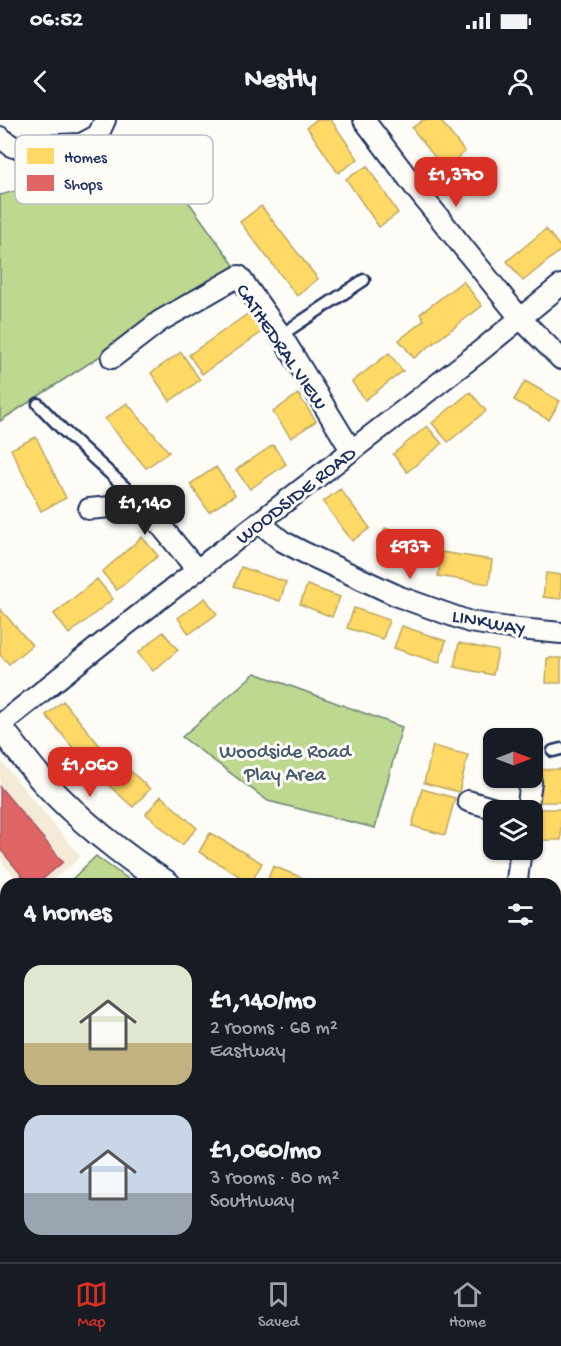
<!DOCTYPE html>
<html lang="en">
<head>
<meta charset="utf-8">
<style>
	:root { --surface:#171b24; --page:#20242c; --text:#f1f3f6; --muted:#9ea1a6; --line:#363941; --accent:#d93025 }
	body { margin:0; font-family:"Gochi Hand",sans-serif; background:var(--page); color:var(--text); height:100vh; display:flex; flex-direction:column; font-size:22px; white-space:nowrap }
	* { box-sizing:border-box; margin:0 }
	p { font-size:20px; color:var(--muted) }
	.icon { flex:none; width:33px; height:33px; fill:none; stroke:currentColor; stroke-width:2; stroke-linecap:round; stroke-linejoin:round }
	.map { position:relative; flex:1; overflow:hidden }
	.details { position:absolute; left:0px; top:758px; width:561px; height:386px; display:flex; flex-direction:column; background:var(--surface); border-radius:18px 18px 0 0; box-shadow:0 2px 4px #0004 }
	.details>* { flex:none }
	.needle { width:39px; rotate:90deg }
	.controls { position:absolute; left:483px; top:608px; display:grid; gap:12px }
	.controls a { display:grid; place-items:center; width:60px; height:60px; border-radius:12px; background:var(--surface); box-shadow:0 2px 4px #0004; font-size:30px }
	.price { position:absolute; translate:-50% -51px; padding:0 14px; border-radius:12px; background:var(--accent); color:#fff; font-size:20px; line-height:39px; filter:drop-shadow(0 2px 3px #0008) }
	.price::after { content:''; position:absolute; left:50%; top:36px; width:18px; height:14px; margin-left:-9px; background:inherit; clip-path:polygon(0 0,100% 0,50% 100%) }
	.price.current { background:#222; color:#fff }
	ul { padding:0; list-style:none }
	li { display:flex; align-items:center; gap:18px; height:150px; padding:0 24px }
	li span { display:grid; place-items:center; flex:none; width:168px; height:120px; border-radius:18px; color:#555 }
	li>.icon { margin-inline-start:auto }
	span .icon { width:72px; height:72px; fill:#fffc; stroke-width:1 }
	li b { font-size:26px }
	h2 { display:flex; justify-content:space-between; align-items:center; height:72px; padding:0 24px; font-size:26px }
	.status { display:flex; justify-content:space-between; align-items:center; height:42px; padding:0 30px; background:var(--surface); direction:ltr }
	.status svg { height:16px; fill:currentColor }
	header { display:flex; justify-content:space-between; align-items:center; height:78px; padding:0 24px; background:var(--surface); font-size:27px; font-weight:800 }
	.tabs { display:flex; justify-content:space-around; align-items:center; height:84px; border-top:2px solid var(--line); background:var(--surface); font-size:16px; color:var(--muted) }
	.tabs a { display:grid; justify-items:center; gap:3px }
	.tabs .current { color:var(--accent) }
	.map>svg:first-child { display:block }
</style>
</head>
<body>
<div class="status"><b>06:52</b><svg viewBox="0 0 49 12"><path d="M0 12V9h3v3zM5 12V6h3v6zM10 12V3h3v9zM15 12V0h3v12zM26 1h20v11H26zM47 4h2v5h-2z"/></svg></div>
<header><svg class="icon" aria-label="back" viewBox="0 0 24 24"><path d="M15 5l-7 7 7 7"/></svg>Nestly<svg class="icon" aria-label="person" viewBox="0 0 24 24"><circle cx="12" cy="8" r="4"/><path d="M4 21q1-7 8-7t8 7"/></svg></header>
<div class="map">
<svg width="561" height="1142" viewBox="0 0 561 1142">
	<rect width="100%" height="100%" fill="#fdfcf7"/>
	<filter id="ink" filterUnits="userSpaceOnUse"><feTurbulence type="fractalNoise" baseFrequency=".0167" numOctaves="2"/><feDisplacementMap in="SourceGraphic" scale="12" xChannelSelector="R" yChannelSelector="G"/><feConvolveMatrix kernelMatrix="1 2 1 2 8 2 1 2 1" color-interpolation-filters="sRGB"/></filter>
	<g filter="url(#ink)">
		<path fill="#f4ead8" d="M0,640L81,737L49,763H20L0,740Z
			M0,1087L6,1097V1137H29L32,1142H0Z"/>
		<path fill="#bed88f" stroke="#6c8476" stroke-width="1.5" d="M155,35L236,148L0,301V75Z
			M255,553L402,607L375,708L268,681L182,617Z
			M96,736L101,740L134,763H68Z
			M555,872H561V914L555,917Z"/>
		<path fill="#ffd966" stroke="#bba664" stroke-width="1.5" d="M316,0H331L358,39L338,53L307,7Z
			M423,0H440L465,32L444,49L412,8Z
			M367,46L398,93L379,107L346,59Z
			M261,86L318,159L297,176L240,102Z
			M546,109L561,128V130L523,161L507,141Z
			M463,161L482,186L414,238L399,220L424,200L420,194Z
			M252,191L265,210L202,254L189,235Z
			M181,232L200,260L170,281L151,253Z
			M389,233L403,251L365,280L352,262Z
			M525,261L560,281L549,300L514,280Z
			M470,272L486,291L448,322L432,303Z
			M298,274L316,301L291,318L273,292Z
			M127,283L169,332L146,348L105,299Z
			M427,306L442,324L407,352L393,334Z
			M36,317L66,378L41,391L11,329Z
			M273,325L286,344L250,369L236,350Z
			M216,347L235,375L209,392L190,364Z
			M340,369L370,408L352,421L323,382Z
			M385,408L427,422L421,441L379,427Z
			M142,417L158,436L117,470L102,452Z
			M441,432L492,440L489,464L438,456Z
			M241,447L286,462L280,481L234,466Z
			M546,453L561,455V479L543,477Z
			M97,459L113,479L69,514L54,494Z
			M307,465L340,477L332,497L300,484Z
			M205,478L217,494L189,514L178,498Z
			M354,488L389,500L383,519L347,508Z
			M0,489L32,525L9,544L0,535Z
			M402,506L446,521L439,543L394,528Z
			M163,512L178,530L153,551L138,533Z
			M459,523L498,531L493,555L454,547Z
			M547,538H561V563H546Z
			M63,581L105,632L88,646L46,595Z
			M433,626L468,635L459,672L424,663Z
			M114,636L150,669L133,687L97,655Z
			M561,649V682H538L537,650Z
			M422,669L455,678L445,715L412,706Z
			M161,676L197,708L182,725L146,694Z
			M538,689H561V720H538Z
			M210,713L262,743L251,763L199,732Z
			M273,746L318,764H266Z
			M555,773H561V810L555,811Z
			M561,1119V1141L553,1137H555V1131Z"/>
		<path fill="#e06666" stroke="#a55664" stroke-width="1.5" d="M0,667L63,742L37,764H29L0,729Z"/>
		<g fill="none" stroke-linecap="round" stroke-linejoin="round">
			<g stroke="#1b2f5e" stroke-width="15">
				<path id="service" d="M281,215L364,160
					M38,284L63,310L143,384
					M553,631L561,629"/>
			</g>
			<g stroke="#1b2f5e" stroke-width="24">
				<path id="minor" d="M364,0L417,70L520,198L561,239
					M0,17L13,27L81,24L98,15L105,0
					M112,238L160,201L239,156L281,215L351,330
					M89,389L143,384L197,450
					M259,402L282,421L303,432L400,477L470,502L509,508L561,513
					M0,605L104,522L479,232L561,165
					M468,681L499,690
					M527,690L531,662
					M518,764L517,760L521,729
					M555,1069L561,1072"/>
			</g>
			<g stroke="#1b2f5e" stroke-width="28">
				<path id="tertiary" d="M0,607C14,625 28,644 43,661C80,701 122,735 168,764
					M555,858H561"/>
			</g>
			<g stroke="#1b2f5e" stroke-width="38">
				<path id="trunk" d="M0,852H6
					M0,879L6,880
					M555,976L561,979
					M555,1013L561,1016"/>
			</g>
			<use href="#service" stroke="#fdfcf7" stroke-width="10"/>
			<use href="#minor" stroke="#fdfcf7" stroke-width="20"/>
			<use href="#tertiary" stroke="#fdfcf7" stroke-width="24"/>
			<use href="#trunk" stroke="#fdfcf7" stroke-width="33"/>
			<g stroke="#1b2f5e" stroke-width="7">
				<path id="rail" d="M0,1116L6,1128
					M10,1137L12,1142
					M0,1140L1,1142"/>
			</g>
			<use href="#rail" stroke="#fdfcf7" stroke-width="4.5" stroke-dasharray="14" stroke-linecap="butt"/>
		</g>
	</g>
	<g text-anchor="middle" stroke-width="6" stroke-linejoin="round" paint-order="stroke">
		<g font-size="20" fill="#1b2f5e" stroke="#fdfcf7">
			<text transform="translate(283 226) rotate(56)" y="7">CATHEDRAL VIEW</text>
			<text transform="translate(295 374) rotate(-38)" y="7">WOODSIDE ROAD</text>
			<text transform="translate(489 501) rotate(11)" y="7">LINKWAY</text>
		</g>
		<g font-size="20" fill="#44596a" stroke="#fdfcf7">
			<text x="285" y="637">Woodside Road<tspan x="285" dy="23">Play Area</tspan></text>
		</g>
	</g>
	<rect x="15" y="15" width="198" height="69" rx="9" fill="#fdfcf7" stroke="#b9bec9" stroke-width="1.5"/>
	<rect x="27" y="28" width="27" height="16" fill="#ffd966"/>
	<rect x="27" y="55" width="27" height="16" fill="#e06666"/>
	<g font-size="16" fill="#1b2f5e">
		<text x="64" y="42">Homes</text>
		<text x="64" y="69">Shops</text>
	</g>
</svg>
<div class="controls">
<a><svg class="needle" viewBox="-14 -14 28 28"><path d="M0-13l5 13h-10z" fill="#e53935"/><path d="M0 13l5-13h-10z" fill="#9ea1a6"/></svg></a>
<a><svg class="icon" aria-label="layers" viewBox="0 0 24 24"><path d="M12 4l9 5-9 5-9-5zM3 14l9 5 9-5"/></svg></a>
</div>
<b class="price" style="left:456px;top:88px">£1,370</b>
<b class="price current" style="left:145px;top:416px">£1,140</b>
<b class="price" style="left:410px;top:460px">£937</b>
<b class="price" style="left:90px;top:678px">£1,060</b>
<section class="details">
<h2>4 homes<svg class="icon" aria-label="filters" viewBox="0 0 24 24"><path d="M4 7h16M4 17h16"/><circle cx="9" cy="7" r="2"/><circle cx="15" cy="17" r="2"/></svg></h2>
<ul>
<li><span style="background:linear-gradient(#dfe7d0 65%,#c2b280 0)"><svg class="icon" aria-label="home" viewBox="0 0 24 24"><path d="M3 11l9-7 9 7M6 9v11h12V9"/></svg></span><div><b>£1,140/mo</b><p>2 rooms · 68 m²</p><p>Eastway</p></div></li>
<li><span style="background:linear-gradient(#c9d6e8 65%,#9aa5b1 0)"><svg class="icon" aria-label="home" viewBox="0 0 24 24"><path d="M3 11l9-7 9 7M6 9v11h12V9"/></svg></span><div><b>£1,060/mo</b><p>3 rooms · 80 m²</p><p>Southway</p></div></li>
</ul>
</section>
</div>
<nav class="tabs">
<a class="current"><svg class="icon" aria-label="map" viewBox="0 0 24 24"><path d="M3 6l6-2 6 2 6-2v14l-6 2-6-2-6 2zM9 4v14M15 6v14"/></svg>Map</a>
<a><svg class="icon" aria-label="saved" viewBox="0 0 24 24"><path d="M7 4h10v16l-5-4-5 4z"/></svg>Saved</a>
<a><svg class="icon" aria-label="home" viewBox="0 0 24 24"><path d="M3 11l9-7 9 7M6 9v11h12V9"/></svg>Home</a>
</nav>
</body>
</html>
